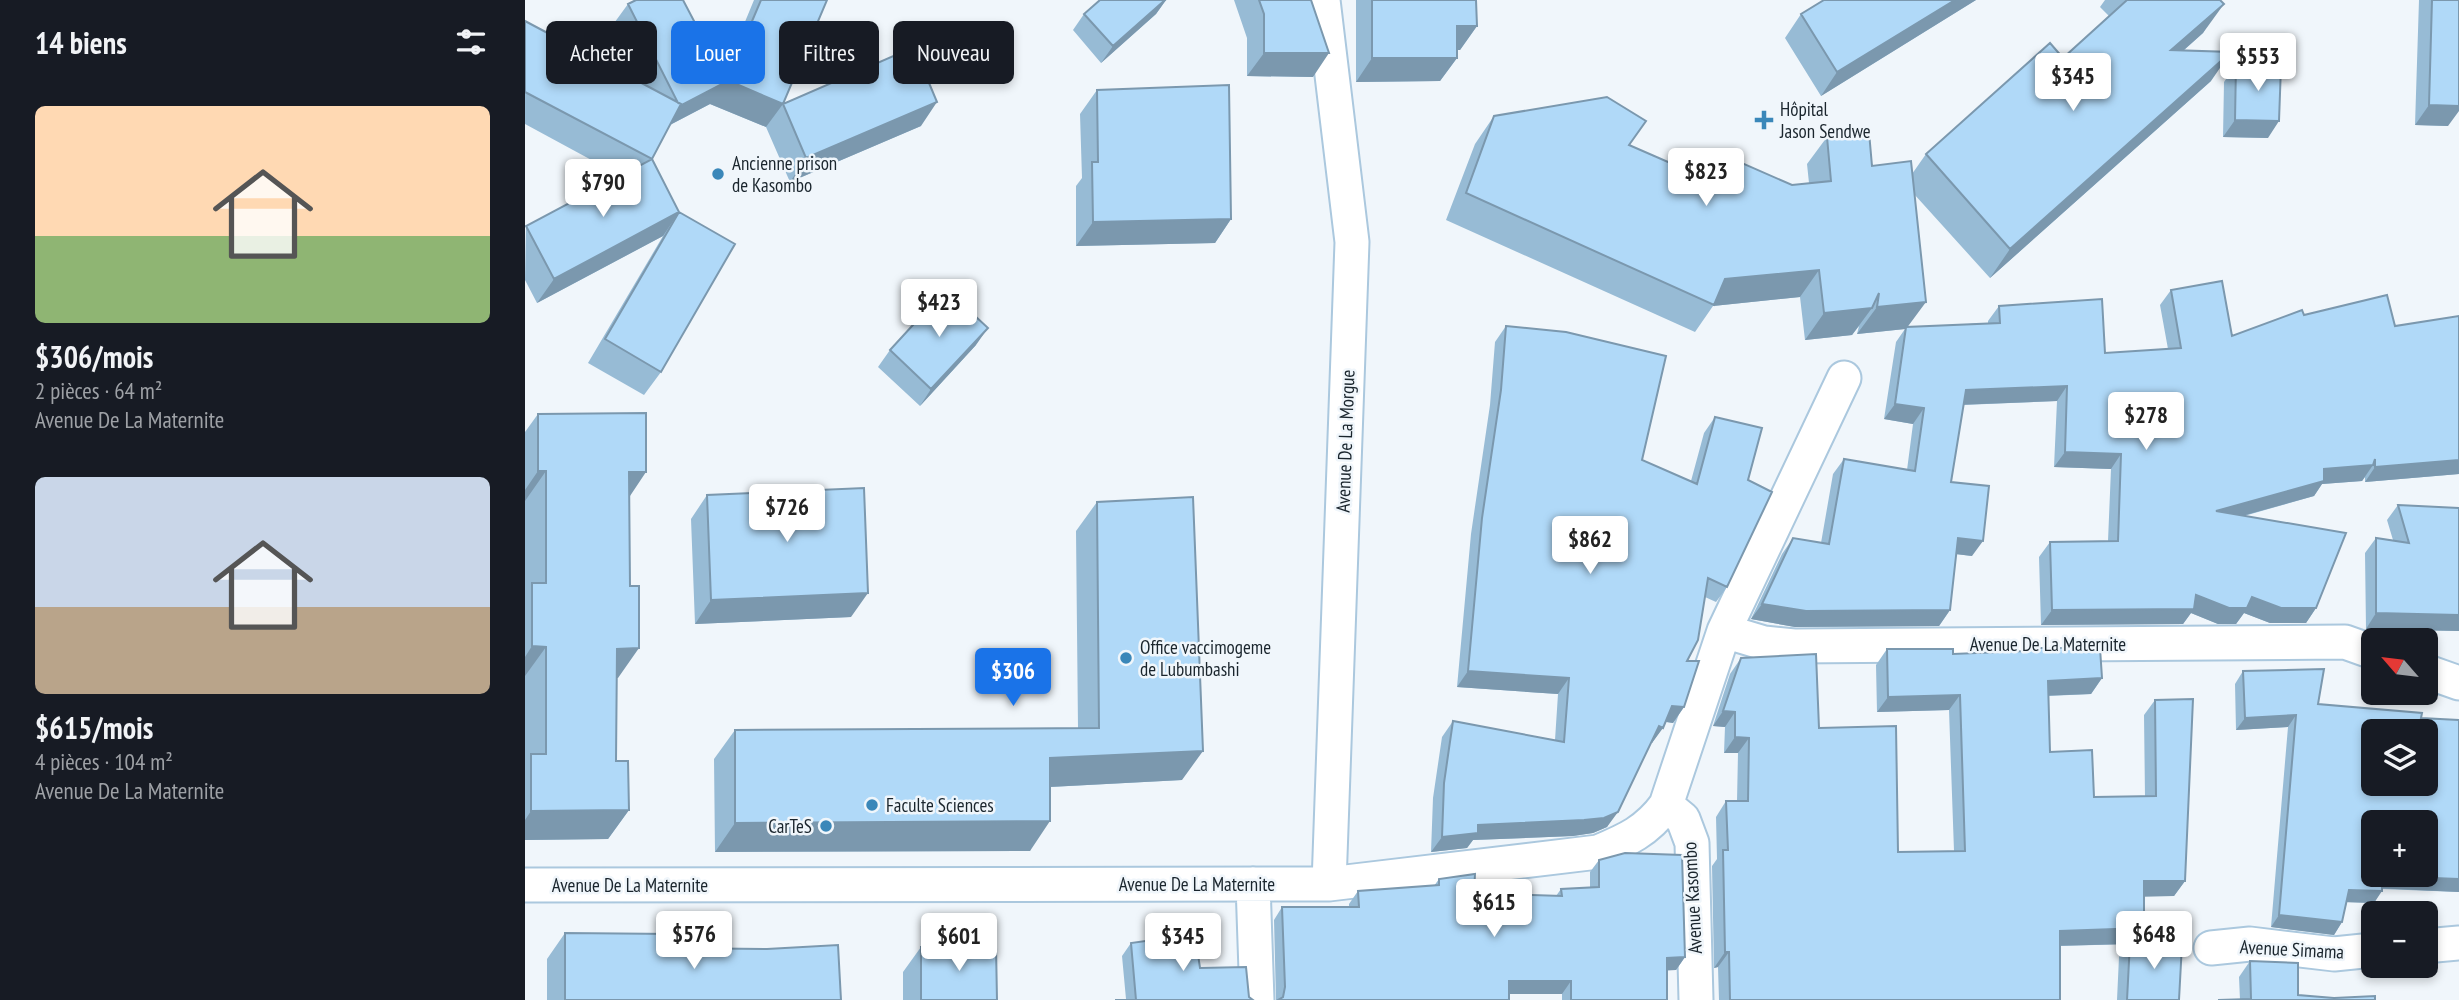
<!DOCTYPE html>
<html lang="fr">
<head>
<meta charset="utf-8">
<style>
	:root { --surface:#171b24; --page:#242831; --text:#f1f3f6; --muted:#9ea1a6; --accent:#1a73e8 }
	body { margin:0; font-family:"PT Sans Narrow",sans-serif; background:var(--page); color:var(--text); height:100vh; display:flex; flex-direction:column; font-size:26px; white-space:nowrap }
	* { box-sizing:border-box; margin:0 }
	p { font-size:23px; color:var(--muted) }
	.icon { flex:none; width:38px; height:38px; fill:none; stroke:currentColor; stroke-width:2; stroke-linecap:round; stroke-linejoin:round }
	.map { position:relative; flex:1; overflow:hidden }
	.drawer { display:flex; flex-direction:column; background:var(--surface); width:525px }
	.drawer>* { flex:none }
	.hud { position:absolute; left:21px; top:21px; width:665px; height:63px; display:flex; gap:14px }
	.needle { width:46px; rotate:298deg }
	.fabs { position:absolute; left:1836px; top:628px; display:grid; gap:14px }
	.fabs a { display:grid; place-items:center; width:77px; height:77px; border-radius:10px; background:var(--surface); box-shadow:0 4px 10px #0003; font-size:35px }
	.price { position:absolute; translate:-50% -60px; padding:0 16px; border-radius:7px; background:#fff; color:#222; font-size:23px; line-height:46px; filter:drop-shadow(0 2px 4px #0008) }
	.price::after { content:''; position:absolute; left:50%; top:42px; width:21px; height:16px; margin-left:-10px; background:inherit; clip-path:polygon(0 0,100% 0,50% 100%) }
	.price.current { background:var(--accent); color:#fff }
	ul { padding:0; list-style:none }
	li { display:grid; align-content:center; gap:14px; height:371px; padding:0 35px }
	li span { display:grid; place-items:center; height:217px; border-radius:10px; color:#555 }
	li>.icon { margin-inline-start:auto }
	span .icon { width:126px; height:126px; fill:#fffc; stroke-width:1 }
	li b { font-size:30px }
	h2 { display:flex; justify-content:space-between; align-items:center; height:84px; padding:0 35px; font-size:30px }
	.tag { padding:0 24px; border-radius:10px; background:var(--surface); box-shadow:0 4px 10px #0003; font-size:24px; line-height:63px }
	.tag.current { background:var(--accent); color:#fff }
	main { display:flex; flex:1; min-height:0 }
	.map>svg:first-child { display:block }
</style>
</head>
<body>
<main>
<section class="drawer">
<h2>14 biens<svg class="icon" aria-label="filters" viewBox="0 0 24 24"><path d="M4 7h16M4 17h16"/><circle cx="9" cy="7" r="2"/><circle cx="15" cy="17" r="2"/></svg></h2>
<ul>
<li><span style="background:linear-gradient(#ffd9b3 60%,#8fb573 0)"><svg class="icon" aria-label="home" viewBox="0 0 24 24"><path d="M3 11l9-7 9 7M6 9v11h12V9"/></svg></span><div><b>$306/mois</b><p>2 pièces · 64 m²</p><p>Avenue De La Maternite</p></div></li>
<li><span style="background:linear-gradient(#c9d6e8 60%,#b9a48a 0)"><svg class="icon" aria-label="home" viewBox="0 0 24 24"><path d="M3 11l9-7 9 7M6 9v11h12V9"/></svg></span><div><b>$615/mois</b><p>4 pièces · 104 m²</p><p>Avenue De La Maternite</p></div></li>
</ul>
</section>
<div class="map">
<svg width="1934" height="1000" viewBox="0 0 1934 1000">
	<rect width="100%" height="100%" fill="#f0f6fb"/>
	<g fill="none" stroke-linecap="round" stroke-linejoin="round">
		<g stroke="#abc8de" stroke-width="37">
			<path id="minor" d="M798,0L827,242L804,884
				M1199,631L1239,643L1269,646L1820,642L1848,652
				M1900,671L1934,683
				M1141,805L1158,819L1167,843L1171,1000
				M728,884L732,1000
				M0,885L804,884L1073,852C1102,840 1122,831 1141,805L1199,631L1319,378
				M1900,946L1934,943
				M1686,948L1725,944L1809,954L1848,950"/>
		</g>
		<use href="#minor" stroke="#fff" stroke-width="33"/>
	</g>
	<path fill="#97bbd5" d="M229,0H302L258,104L396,126L265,182L241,127L185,104L145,125L127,159L154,212L136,372L119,395L63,363L138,236L12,303L0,280L1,226L96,176L0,124V21L117,83L87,26L103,4L198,75Z
		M575,0H641L631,14L576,63L548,30L559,14Z
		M709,0H786L788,77L722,76V38Z
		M831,0H951L952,26L935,50H932V58L915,81L831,82Z
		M1299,0H1451L1296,96L1260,38L1276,14Z
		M1580,0H1695L1678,33L1658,51L1686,81L1465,278L1389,194L1383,327L1463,323V321L1474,306L1580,353L1643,349L1635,305L1646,290L1707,336L1779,315L1870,326L1934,474L1840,482V477L1837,481L1797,484L1789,496L1719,516L1791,608L1781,623H1745L1719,613L1711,624H1693L1666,613L1658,624L1516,625L1514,557L1525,542L1583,541L1586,469L1529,467L1532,401L1438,405L1426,482L1447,556L1431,554L1425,610L1414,626L1270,627L1226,619L1257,554L1268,538L1296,543L1308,474L1319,459L1382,470L1388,424L1359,419L1371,342L1380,329L1332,334L1334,326L1327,335L1280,340L1275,297L1188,306L1170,332L921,220L950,144L969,116L1104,145L1184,180L1201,156L1267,185L1284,183L1282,164L1302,137L1347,166L1387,174L1401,154L1538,58L1584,16L1575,7Z
		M1894,0H1934L1923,126L1890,125Z
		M1711,65L1743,138L1698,137L1699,82Z
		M572,90L706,219L690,243L551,246V186L557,178L555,114Z
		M981,326L1117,460L1166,481L1179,433L1190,417L1223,480L1202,587L1191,602L1180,597L1162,661L1159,707L1148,723L1141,722L1127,743L1126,742L1082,827L1068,833L1048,836L948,840L942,848L906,852L908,798L917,737L928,721L1030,740L1033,694L932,687L946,534L965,405L970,342Z
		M451,345L395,406L353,367L365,350Z
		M13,414L104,497L93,678H92L91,761L104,810L83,839L0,840V432Z
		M182,495L326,617L170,624L166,519Z
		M572,502L657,780L525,787L505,851L190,852L189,759L210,730L553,728L551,531Z
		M1873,505L1934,508V631L1841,629L1840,553L1851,538L1868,540L1862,520Z
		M1500,648L1577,678L1566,694L1523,696L1525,752L1569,797H1620L1619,715L1630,700L1660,881L1649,896H1619V928L1610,942L1654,1000H1592L1594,957L1604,944L1535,946V1000H1194L1193,967L1189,968L1187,866L1192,859L1191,817L1201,801H1212L1213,753H1199L1200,727L1188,726L1205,674L1216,658L1294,728L1373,852L1429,851L1424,710L1352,712L1351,665L1362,649L1428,654L1498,651Z
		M1718,671L1793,704L1896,718L1934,720V892L1857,889L1849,903L1822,902L1817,922L1809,935L1746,927L1763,727L1711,730L1710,684Z
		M1074,860L1160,957L1151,970H1142V1000H1037V994H984V1000H751L749,920L757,907H824V904L833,891L909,886L914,879L949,893L1031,896L1036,889L1065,888V872Z
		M40,933L148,948L316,1000H22V959Z
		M606,943L675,968L724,997L728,1000L601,999L597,956Z
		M396,947L472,1000H378V972Z
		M1725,961L1773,995L1809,998L1715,1000L1714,977Z"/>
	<path fill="#7b98ae" d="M640,0H641L631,14L576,63L588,46Z
		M1430,0H1451L1296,96L1312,72Z
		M1699,4L1678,33L1625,80L1646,50Z
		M932,26H952L935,50H915Z
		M1706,52L1686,81L1465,278L1485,249Z
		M739,53H804L788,77L722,76Z
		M847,58H932L915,81L831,82Z
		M202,80L258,104L241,127L185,104L139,128L155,106Z
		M412,102L396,126L265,182L281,158Z
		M1904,105L1934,106V111L1923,126L1890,125Z
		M1710,120L1754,121L1743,138L1698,137Z
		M154,212L138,236L12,303L29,279Z
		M706,219L690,243L551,246L568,222Z
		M1294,270L1275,297L1188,306L1200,279Z
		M1401,302L1381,329V327L1380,329L1332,334L1352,307Z
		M1347,308L1327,335L1280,340L1299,313Z
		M463,328L451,345L395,406L406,389Z
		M1542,386L1532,401L1430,405L1441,390Z
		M1370,404L1399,408L1388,424L1359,419Z
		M1540,452L1596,454L1586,469L1529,467Z
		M1934,460V474L1840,482L1850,467Z
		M1848,465L1837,481L1797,484L1789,496L1681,526L1691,511L1799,469Z
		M13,471H21L0,501V490Z
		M104,472H121L101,502Z
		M1433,538L1458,541L1447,556L1422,553Z
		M343,593L326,617L170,624L186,600Z
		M1671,595L1727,597L1791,608L1781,623H1745L1719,613L1711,624H1693L1666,613L1658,624L1516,625L1527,610Z
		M1237,604L1425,610L1414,626L1270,627L1226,619Z
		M1851,613L1934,615V631L1841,629Z
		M7,646L21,647L0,676V657Z
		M114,648L93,678H71L92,649Z
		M943,671L1044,678L1033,694L932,687Z
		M1577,678L1566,694L1512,696L1523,681Z
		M1435,695L1424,710L1352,712L1363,697Z
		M1147,706L1159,707L1148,723L1136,721Z
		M1198,711L1210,712L1200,727L1188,726Z
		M1771,715L1763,727L1711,730L1720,718Z
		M1134,726L1138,728L1127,743L1123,741Z
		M1210,737L1224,738L1213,753H1199Z
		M678,751L657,780L505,788L525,758Z
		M104,810L83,839L0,840V820L6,811Z
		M1093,812L1082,827L1068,833L1048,836L948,840L942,848L906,852L917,837L953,825Z
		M525,821L505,851L190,852L210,823Z
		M1857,876L1934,879V892L1849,888Z
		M1619,881H1660L1649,896L1608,897Z
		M1824,890L1857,891L1849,903L1816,902Z
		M1754,915L1817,922L1809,935L1746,927Z
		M1619,928L1608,944L1605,942L1604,944L1524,946L1535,931Z
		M1200,952H1204L1193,967L1189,968Z
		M1160,957L1151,970L1133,971L1142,958Z
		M984,981H1046L1037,994H975Z"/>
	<path fill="#b0d9f8" stroke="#7b98ae" stroke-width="2" fill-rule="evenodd" d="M111,0H158L201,82L155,106L156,104L153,103L103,4Z
		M236,0H302L258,104L202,80Z
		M575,0H640L588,46L559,14Z
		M734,0H786L804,53H739V14Z
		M847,0H951L952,26H932V58H847Z
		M1299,0H1430L1312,72L1276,14Z
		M1602,0H1695L1699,4L1646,50L1706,52L1485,249L1401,154L1525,43L1538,58Z
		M1907,0H1934V106L1904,105Z
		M0,21L156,104L127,159L0,92Z
		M389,47L412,102L281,158L258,104Z
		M1711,65L1756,66L1754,121L1710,120Z
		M704,85L706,219L568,222L567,162H573L572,90Z
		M1082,97L1121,121L1104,145L1191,183L1201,156L1267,185L1306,181L1302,137L1344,132L1347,166L1386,161L1401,302L1352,307L1354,293L1347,308L1299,313L1294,270L1200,279L1189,305L941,193L969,116Z
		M127,159L154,212L29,279L1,226Z
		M154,212L210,244L136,372L80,339Z
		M1697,281L1707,336L1777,310L1779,315L1862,295L1870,326L1934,316V460L1850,467V459L1848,465L1799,469V481L1691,511L1821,533L1791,608H1756L1727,597L1722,608H1704L1671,595L1669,609L1527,610L1525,542L1593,541L1596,454L1540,452L1542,386L1441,390L1426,482L1464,486L1458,541L1433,538L1425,610L1281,611L1237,604L1268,538L1304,544L1319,459L1390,471L1399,408L1370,404L1381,327L1475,323L1474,306L1577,299L1580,353L1656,348L1646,290Z
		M421,289L463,328L406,389L365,350Z
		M981,326L1041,332L1141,356L1117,460L1172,484L1190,417L1237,428L1223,480L1247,492L1202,587L1183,578L1173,640L1162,661H1174L1159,707L1147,706L1138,728L1134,726L1093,812L1079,818L1059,820L953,825V833L917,837L919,783L928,721L1039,742L1044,678L943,671L957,518L976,390Z
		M121,413V472H104L105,586H114V648L92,649L91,761H103L104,810L6,811V754H21V647L7,646V583H21V471H13V414Z
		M339,488L343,593L186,600L182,495Z
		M668,497L678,751L525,758V821L210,823V730L574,728L572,502Z
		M1873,505L1934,508V615L1851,613V538L1884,543Z
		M1500,648H1575L1577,678L1523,681L1525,752L1567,750L1569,797L1631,796L1630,700L1668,699L1660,881H1619V928L1535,931V1000H1205L1204,952H1200L1198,850H1203L1201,801H1223L1224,738L1210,737V712L1198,711L1216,658L1291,654L1294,728L1371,726L1373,852L1440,851L1435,695L1363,697L1362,649H1428V654L1500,651Z
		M1799,669L1793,704L1897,713L1896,718L1934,720V879L1857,876V891L1824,890L1817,922L1754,915L1771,715L1720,718L1718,671ZM1848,732H1900V784H1848ZM1848,822H1900V875H1848Z
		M1100,853L1157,855L1160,957L1142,958V1000H1046V981H984V1000H753L758,997L760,987L757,907H834L833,891L914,885V879L950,874L949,893L1037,896L1036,889L1074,887V860Z
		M40,933L148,934V948L242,949L313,945L316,1000H40Z
		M670,934L675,968L721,967L724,997L728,1000H590H611L606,943Z
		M1605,942L1657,944L1654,1000H1602Z
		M471,946L472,1000H396V947Z
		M1725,961L1773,963V995L1809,998L1850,996V1000H1693L1726,999Z"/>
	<g fill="#3a87b9" stroke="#f0f6fb" stroke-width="2.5">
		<path d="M1235.5 109.5h7v7h7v7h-7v7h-7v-7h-7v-7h7z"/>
		<circle cx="193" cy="174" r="7"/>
		<circle cx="601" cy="658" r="7"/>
		<circle cx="347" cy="805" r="7"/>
		<circle cx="301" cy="826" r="7"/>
	</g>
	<g text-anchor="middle" stroke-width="5" stroke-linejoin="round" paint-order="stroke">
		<g font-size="19" fill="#1a252d" stroke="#f0f6fb" text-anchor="start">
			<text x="1255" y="116">Hôpital<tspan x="1255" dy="22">Jason Sendwe</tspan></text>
			<text x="207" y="170">Ancienne prison<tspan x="207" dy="22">de Kasombo</tspan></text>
			<text x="615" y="654">Office vaccimogeme<tspan x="615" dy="22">de Lubumbashi</tspan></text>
			<text x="361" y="812">Faculte Sciences</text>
			<text x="287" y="833" text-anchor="end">CarTeS</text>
		</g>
		<g font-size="19" fill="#1a252d" stroke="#f0f6fb">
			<text transform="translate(820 441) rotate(-88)" y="7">Avenue De La Morgue</text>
			<text x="1523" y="651">Avenue De La Maternite</text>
			<text x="672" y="891">Avenue De La Maternite</text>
			<text x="105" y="892">Avenue De La Maternite</text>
			<text transform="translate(1167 898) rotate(-93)" y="7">Avenue Kasombo</text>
			<text transform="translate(1767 949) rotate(3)" y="7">Avenue Simama</text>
		</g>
	</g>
</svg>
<div class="fabs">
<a><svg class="needle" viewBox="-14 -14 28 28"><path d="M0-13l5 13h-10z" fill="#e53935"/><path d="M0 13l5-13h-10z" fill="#9ea1a6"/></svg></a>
<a><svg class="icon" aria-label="layers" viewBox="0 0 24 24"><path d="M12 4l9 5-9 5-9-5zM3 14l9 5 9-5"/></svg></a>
<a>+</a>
<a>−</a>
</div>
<b class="price" style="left:1733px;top:93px">$553</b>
<b class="price" style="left:1548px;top:113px">$345</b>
<b class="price" style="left:1181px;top:208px">$823</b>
<b class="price" style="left:78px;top:219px">$790</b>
<b class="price" style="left:414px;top:339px">$423</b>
<b class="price" style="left:1621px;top:452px">$278</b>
<b class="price" style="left:262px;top:544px">$726</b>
<b class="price" style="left:1065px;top:576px">$862</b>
<b class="price current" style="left:488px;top:708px">$306</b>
<b class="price" style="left:969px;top:939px">$615</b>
<b class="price" style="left:169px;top:971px">$576</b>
<b class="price" style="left:1629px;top:971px">$648</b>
<b class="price" style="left:434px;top:973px">$601</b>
<b class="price" style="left:658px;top:973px">$345</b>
<div class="hud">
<a class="tag">Acheter</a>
<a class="tag current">Louer</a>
<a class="tag">Filtres</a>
<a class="tag">Nouveau</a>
</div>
</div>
</main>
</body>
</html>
